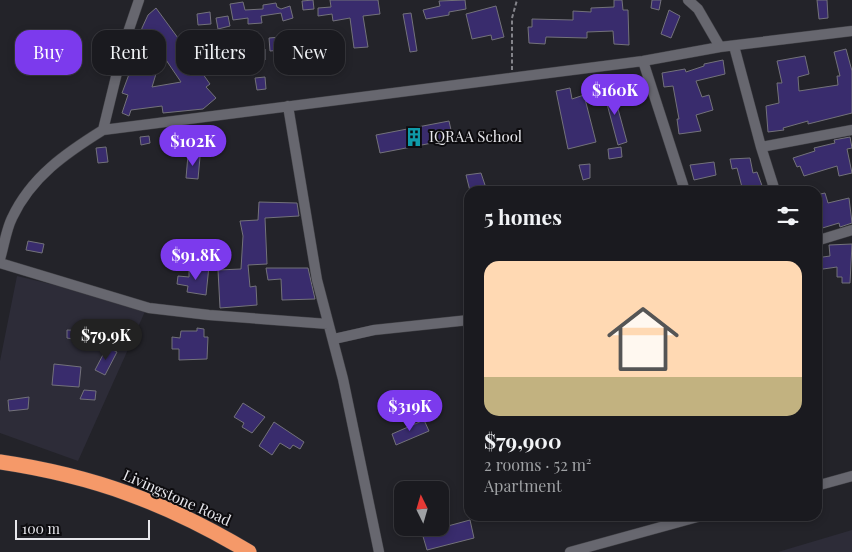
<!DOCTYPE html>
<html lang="en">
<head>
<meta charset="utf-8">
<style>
	:root { --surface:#1a1a1f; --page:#27272c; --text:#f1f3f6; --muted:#9fa1a4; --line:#38383d; --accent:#7c3aed }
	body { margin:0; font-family:"Playfair Display",serif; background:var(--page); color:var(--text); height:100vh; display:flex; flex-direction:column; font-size:19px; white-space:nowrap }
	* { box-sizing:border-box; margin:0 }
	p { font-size:16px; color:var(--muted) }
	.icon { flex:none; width:28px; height:28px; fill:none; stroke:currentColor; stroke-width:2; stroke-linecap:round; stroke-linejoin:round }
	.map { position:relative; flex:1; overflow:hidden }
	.details { position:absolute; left:464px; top:186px; width:358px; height:335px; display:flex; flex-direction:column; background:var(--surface); border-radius:15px; box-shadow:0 2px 8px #0003,0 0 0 1px var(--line) }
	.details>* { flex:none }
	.banner { position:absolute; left:15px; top:30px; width:374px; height:45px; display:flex; gap:10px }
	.needle { width:32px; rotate:355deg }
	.controls { position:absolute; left:394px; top:481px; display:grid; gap:10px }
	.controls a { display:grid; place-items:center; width:55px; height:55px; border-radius:10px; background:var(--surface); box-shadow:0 2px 8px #0003,0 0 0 1px var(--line); font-size:25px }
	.scale { position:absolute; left:15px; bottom:12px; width:135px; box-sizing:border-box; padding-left:5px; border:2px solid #e7e7ec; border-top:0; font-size:14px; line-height:18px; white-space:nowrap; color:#e7e7ec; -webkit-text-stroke:4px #0d0c0f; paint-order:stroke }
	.price { position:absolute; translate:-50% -42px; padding:0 11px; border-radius:18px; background:var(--accent); color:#fff; font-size:16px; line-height:32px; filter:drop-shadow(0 1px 2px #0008) }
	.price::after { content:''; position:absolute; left:50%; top:30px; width:15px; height:11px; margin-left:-8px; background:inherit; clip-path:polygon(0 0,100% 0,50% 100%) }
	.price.current { background:#222; color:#fff }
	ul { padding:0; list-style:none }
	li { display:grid; align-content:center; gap:10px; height:265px; padding:0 20px }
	li span { display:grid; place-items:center; height:155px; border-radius:15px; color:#555 }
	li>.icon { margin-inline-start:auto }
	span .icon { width:90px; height:90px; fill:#fffc; stroke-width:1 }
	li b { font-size:21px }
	h2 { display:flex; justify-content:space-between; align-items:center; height:60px; padding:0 20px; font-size:21px }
	.tag { padding:0 18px; border-radius:15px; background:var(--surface); box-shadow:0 2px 8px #0003,0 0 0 1px var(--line); font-size:18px; line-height:45px }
	.tag.current { background:var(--accent); color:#fff }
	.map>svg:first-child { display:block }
</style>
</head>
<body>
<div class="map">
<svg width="852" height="552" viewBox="0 0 852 552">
	<rect width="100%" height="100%" fill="#232329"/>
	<path fill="#2d2c38" d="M17,276L147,307L78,461L0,433V361Z
		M852,530V552H778Z"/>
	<path fill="#392c6d" stroke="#73727a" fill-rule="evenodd" d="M313,0L314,9L303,10L302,1Z
		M330,0H378L380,14L363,16L368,47L354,48L350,18L333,21L332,14L318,16V8L331,7Z
		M465,0L466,9L449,12V15L426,19L423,10L440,6L439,1Z
		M614,0H622L623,10H628L629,45L614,44L613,31L587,32V38L546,37L545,44L529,43L528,27H532V19L573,20V11L591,12V8L614,7Z
		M652,0H661L659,10L651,8Z
		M817,0H827L828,18L819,19Z
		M243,2L245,10L263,9V5L276,3L277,7L281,9L290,6L293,18L283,21L281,13L261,16L262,23L248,24V18L233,20L230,4Z
		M496,6L504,37L492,40L491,35L472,39L466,14Z
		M156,8L178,38L195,34L198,43L183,46L210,84L206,87L216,98L203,109L163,113L162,106L131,110L129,116L122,113L128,95L122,93L134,61L142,28L148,15ZM162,54L181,82L152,87Z
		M669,10L680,16L671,38L661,34Z
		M210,12L211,24L198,25L197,14Z
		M411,13L417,51L410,52L403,14Z
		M228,16L230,26L218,29L216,18Z
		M322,34L323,45L308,47L306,35Z
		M281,37L282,50L270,51L269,38Z
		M333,39L334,51L325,52L324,40Z
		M300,46L301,54L287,56L286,47Z
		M254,49H265V60L255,61Z
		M846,49L852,71V113L808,124V121L783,128L784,130L768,132L766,106L779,103L777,83H782L777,61L805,56L809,74L798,77L799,91L838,85L837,76H840L834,52Z
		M723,60L725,74L696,81L702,97L709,95L713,110L696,115L701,131L679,134L677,119H679L673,86L664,87L662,73L685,69L686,72L704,66V64Z
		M265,77L266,89L257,90L255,78Z
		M612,87L627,142L618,145L603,89Z
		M570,88L572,99L584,95L596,142L568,149L556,91Z
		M449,121L453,139L380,153L376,135Z
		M149,136L150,143L141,145L140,137Z
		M850,137L852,148L847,149L852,173L839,176L837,166L804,176L800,166L797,167L793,158L815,151L814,148L835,143L834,140Z
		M106,147L108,162L98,163L96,148Z
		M621,147L622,157L609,159L608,149Z
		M188,155L200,157L198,179L186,178Z
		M750,158L753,173L757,172L764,191H743L737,168L732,169L730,159Z
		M714,162L716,175L694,180L690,165Z
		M590,164V178L583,180L579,165Z
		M481,173L487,191H470L466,175Z
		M825,193L828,203L849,198L852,223L840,227L839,223L819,229L816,221V195Z
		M259,202L297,203L299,216L265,218L267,264L248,265L250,287L256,286L257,305L220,308L218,270L241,269L243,236L240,221L258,220Z
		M28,241L44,244L42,253L26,250Z
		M852,244L850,283H842V277H837V267L816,270V258L830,256L829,245Z
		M200,265L209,266L206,295L187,292L188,286L177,284L178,276L189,277V271L199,272Z
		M266,268H308L315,299L282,300L281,279L268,280Z
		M197,328L204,329V337H208L207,359L179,360V349H172V337L180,338L181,331H197Z
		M67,330L92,331L90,342L67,338Z
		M107,347L117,352L105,375L95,370Z
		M54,364L81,367L79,387L52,385Z
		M84,390L96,391L95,400L80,399Z
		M29,397L28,409L9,411L8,400Z
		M243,403L265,417L252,433L242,427L244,423L234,417Z
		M424,420L429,431L396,445L392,434Z
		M274,422L304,442L300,449L293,445L290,449L280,443L272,455L259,446Z
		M470,520L474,538L427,550L422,533Z"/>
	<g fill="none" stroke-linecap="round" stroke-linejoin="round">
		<g stroke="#414146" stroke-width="11">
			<path id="street" d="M688,0L698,9L720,47
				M734,46L761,147L775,191
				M643,61L685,191
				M288,106L317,280L343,379L379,552
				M103,130L643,61L720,47L852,31
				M761,147L852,130
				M816,241L852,230
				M0,259C4,246 6,230 12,218C31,177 66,153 103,130L124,44L139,0
				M0,263L149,308L209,315L328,324
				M334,339L374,330L469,320
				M816,486L852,476
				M570,552L701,516"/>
		</g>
		<g stroke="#414146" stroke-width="16">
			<path id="highway" d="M0,462C94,476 167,503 249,552"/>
		</g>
		<path stroke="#84848a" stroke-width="2" stroke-dasharray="4 2.5" stroke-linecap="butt" d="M512,70V18L517,0"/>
		<use href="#street" stroke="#67676f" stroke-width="10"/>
		<use href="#highway" stroke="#f59969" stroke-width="15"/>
	</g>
	<defs>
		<g id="building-bare" transform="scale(1.5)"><path d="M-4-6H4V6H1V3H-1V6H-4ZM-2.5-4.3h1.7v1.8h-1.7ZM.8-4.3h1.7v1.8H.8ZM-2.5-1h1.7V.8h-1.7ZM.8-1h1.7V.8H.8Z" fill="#0f9aa8" stroke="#0d0c0f" stroke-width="2.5" paint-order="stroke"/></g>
	</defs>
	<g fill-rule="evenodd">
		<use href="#building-bare" x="414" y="137"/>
	</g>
	<g text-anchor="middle" stroke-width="4" stroke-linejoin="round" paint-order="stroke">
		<g font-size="15" fill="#e7e7ec" stroke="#0d0c0f" text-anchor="start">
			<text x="429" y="142">IQRAA School</text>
		</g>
		<g font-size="15" fill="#e7e7ec" stroke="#0d0c0f">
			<text transform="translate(177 498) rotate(24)" y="5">Livingstone Road</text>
		</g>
	</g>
</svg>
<div class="controls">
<a><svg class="needle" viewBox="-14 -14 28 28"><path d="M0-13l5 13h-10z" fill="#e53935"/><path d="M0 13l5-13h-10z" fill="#9fa1a4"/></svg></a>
</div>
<div class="scale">100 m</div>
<b class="price" style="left:615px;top:116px">$160K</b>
<b class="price" style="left:193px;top:167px">$102K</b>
<b class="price" style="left:196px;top:281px">$91.8K</b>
<b class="price current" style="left:106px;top:361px">$79.9K</b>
<b class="price" style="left:410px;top:432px">$319K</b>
<div class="banner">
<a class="tag current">Buy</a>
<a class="tag">Rent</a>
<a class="tag">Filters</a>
<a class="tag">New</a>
</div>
<section class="details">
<h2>5 homes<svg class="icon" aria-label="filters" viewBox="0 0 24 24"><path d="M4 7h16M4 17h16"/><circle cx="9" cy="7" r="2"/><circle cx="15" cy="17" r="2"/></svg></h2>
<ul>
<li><span style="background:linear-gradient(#ffd9b3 75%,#c2b280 0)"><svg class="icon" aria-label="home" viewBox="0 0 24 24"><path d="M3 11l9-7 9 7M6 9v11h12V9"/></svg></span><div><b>$79,900</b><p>2 rooms · 52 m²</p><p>Apartment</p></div></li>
</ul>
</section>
</div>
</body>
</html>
